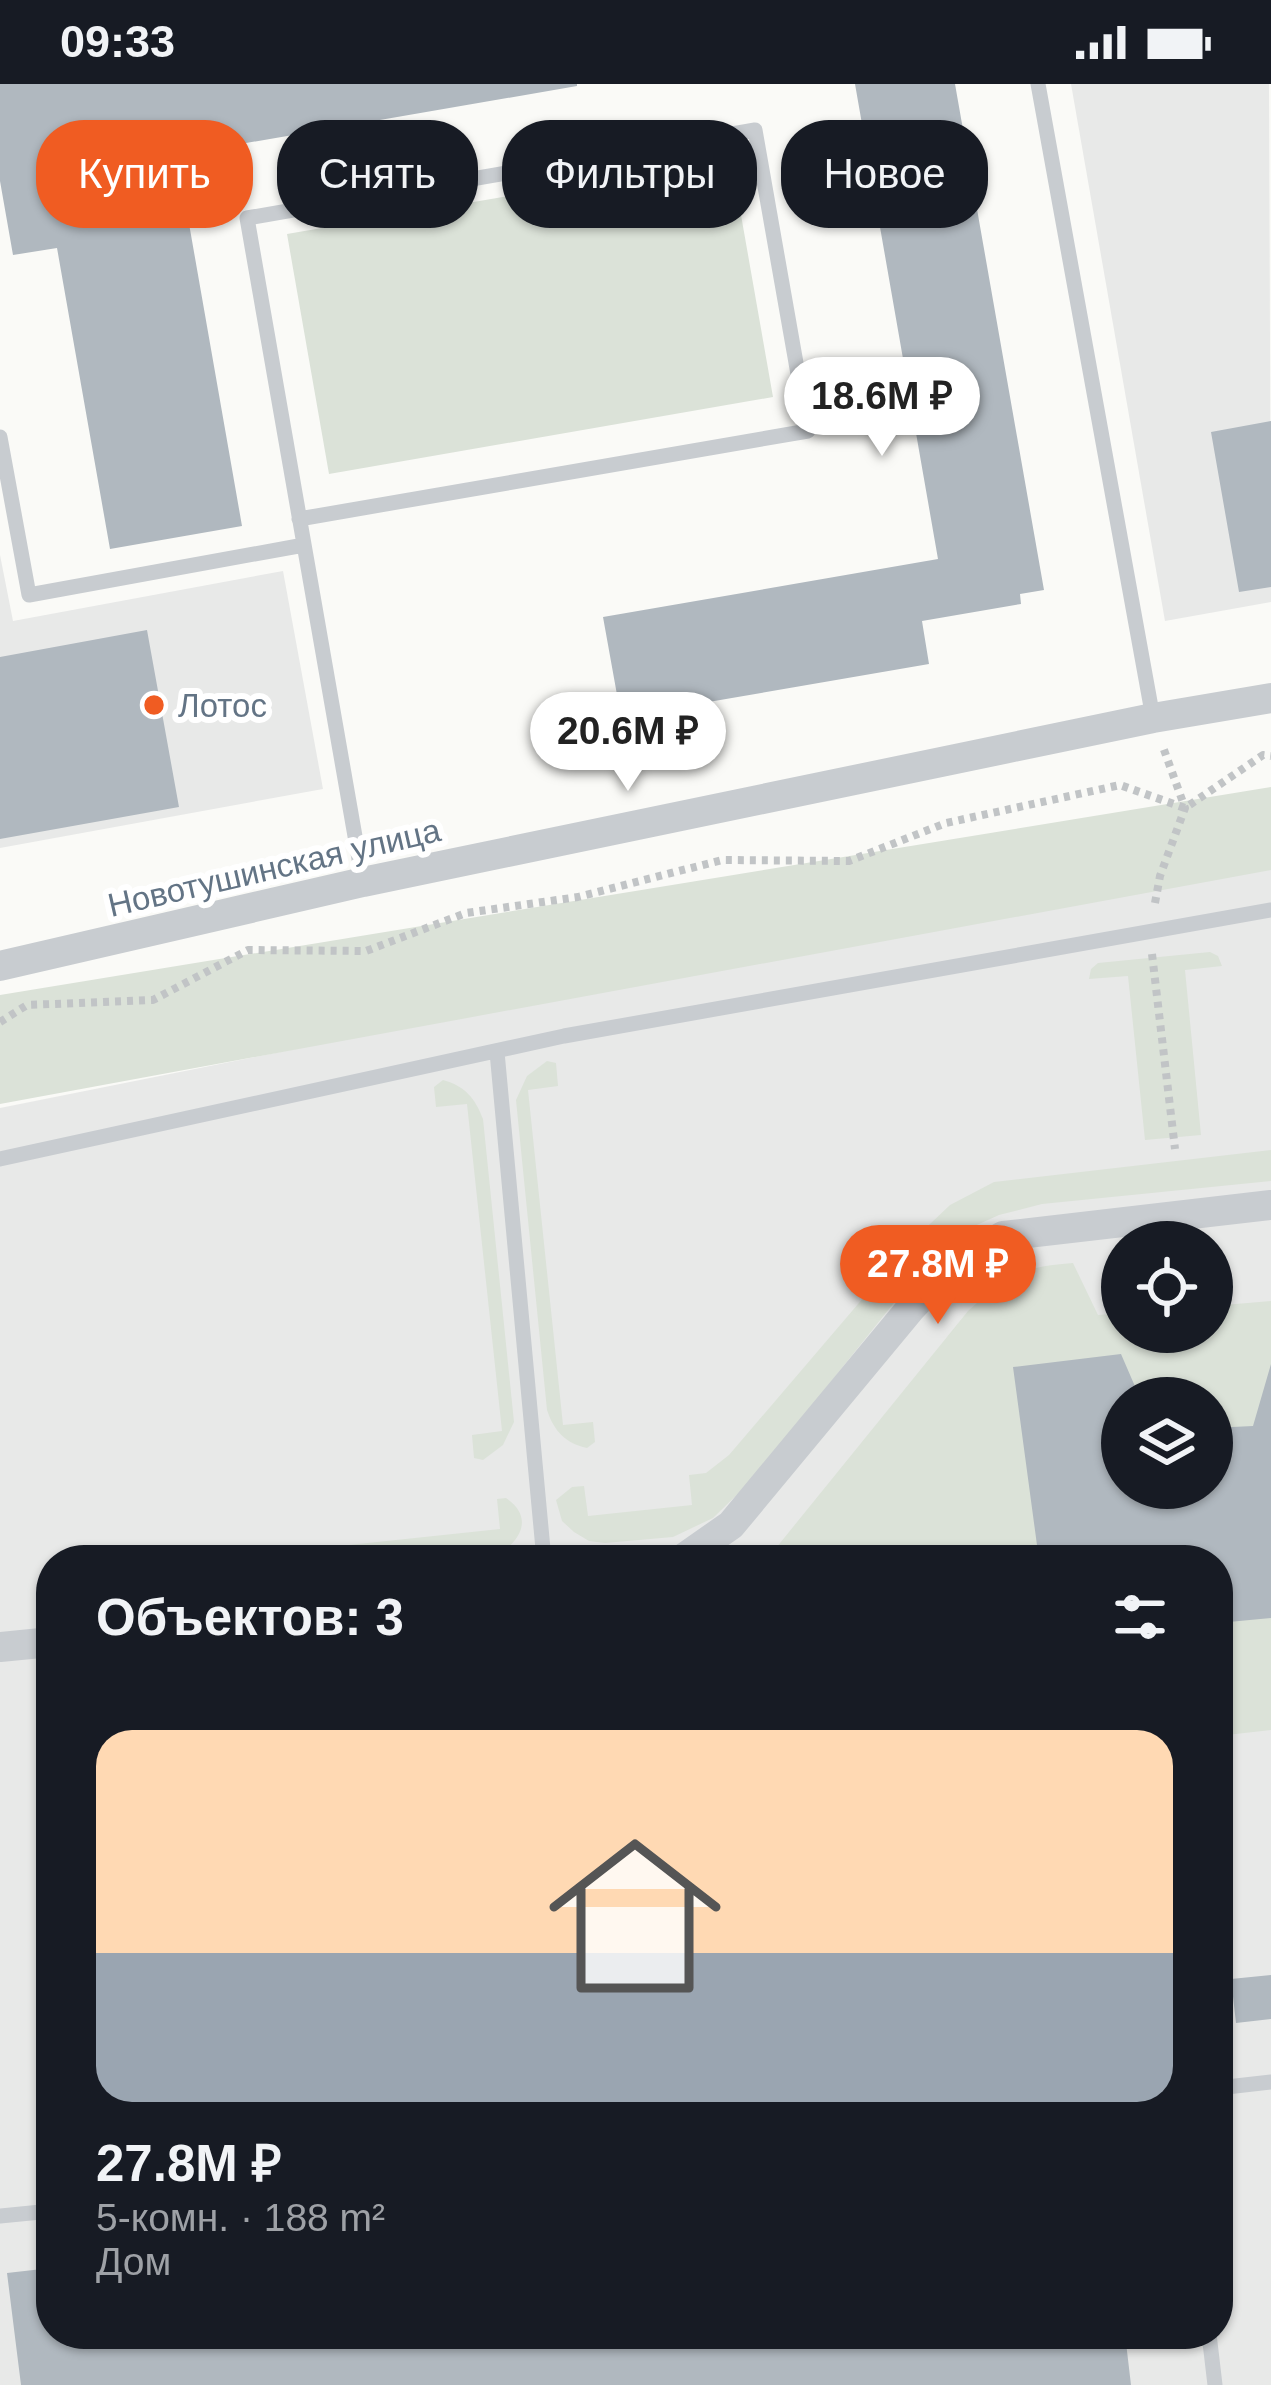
<!DOCTYPE html>
<html lang="ru">
<head>
<meta charset="utf-8">
<style>
	:root { --surface:#171b24; --page:#242831; --text:#f1f3f6; --muted:#9ea1a6; --line:#363941; --accent:#f05c22 }
	body { margin:0; font-family:Helvetica,sans-serif; background:var(--page); color:var(--text); height:100vh; display:flex; flex-direction:column; font-size:45px; white-space:nowrap }
	* { box-sizing:border-box; margin:0 }
	p { font-size:39px; color:var(--muted) }
	.icon { flex:none; width:66px; height:66px; fill:none; stroke:currentColor; stroke-width:2; stroke-linecap:round; stroke-linejoin:round }
	.map { position:relative; flex:1; overflow:hidden }
	.drawer { position:absolute; left:36px; top:1461px; width:1197px; height:804px; display:flex; flex-direction:column; background:var(--surface); border-radius:48px; box-shadow:0 3px 9px #0004 }
	.drawer>* { flex:none }
	.guide { position:absolute; left:36px; top:36px; width:1200px; height:108px; display:flex; gap:24px }
	.fabs { position:absolute; left:1101px; top:1137px; display:grid; gap:24px }
	.fabs a { display:grid; place-items:center; width:132px; height:132px; border-radius:50%; background:var(--surface); box-shadow:0 3px 9px #0004; font-size:60px }
	.price { position:absolute; translate:-50% -102px; padding:0 27px; border-radius:42px; background:#fff; color:#222; font-size:39px; line-height:78px; filter:drop-shadow(0 3px 6px #0008) }
	.price::after { content:''; position:absolute; left:50%; top:72px; width:36px; height:27px; margin-left:-18px; background:inherit; clip-path:polygon(0 0,100% 0,50% 100%) }
	.price.on { background:var(--accent); color:#fff }
	ul { padding:0; list-style:none }
	li { display:grid; align-content:center; gap:24px; height:636px; padding:0 60px }
	li+li { border-top:3px solid var(--line) }
	li span { display:grid; place-items:center; height:372px; border-radius:36px; color:#555 }
	li>.icon { margin-inline-start:auto }
	span .icon { width:216px; height:216px; fill:#fffc; stroke-width:1 }
	li b { font-size:51px }
	h2 { display:flex; justify-content:space-between; align-items:center; height:144px; padding:0 60px; font-size:51px }
	.pill { padding:0 42px; border-radius:48px; background:var(--surface); box-shadow:0 3px 9px #0004; font-size:42px; line-height:108px }
	.pill.on { background:var(--accent); color:#fff }
	.status { display:flex; justify-content:space-between; align-items:center; height:84px; padding:0 60px; background:var(--surface); direction:ltr }
	.status svg { height:33px; fill:currentColor }
	.map>svg:first-child { display:block }
</style>
</head>
<body>
<div class="status"><b>09:33</b><svg viewBox="0 0 49 12"><path d="M0 12V9h3v3zM5 12V6h3v6zM10 12V3h3v9zM15 12V0h3v12zM26 1h20v11H26zM47 4h2v5h-2z"/></svg></div>
<div class="map">
<svg width="1271" height="2301" viewBox="0 0 1271 2301">
	<rect width="100%" height="100%" fill="#fafaf7"/>
	<path fill="#e8e9e8" fill-rule="evenodd" d="M1071,0H1269L1271,518L1165,537Z
		M0,471L13,537L283,487L323,705L0,764Z
		M1271,770V2301H0V1024ZM1122,1158H1212V1248H1122ZM1122,1314H1212V1404H1122ZM51,1476H1218V2250H51Z"/>
	<path fill="#dbe2d8" fill-rule="evenodd" d="M731,74L773,313L329,390L287,150Z
		M1271,703V786L0,1020V911Z
		M1210,868L1218,872L1222,882L1185,886L1201,1051L1145,1056L1128,892L1089,895L1091,885L1098,879Z
		M547,977L556,979L558,1002L528,1006L563,1341L593,1338L595,1358L587,1364C565,1359 554,1347 547,1326L516,1016L527,992Z
		M443,996C465,1002 475,1014 483,1035L514,1338L503,1361L483,1376L474,1374L472,1351L502,1347L467,1020L436,1023L434,1003Z
		M1271,1066V1097L1042,1120L999,1131L959,1149L933,1170L753,1395L713,1434L673,1453L605,1459L589,1457L574,1448L562,1437L556,1416L572,1403L584,1402L588,1432L692,1421L689,1391L706,1389L729,1371L911,1158L950,1121L994,1098Z
		M1073,1179L1098,1231L1122,1229V1248H1212V1222L1271,1217V1646L1218,1652V1476H761L776,1464L968,1227C1008,1191 1020,1183 1073,1179ZM1122,1314H1212V1404H1122Z
		M506,1414C539,1436 515,1466 485,1476H206L500,1445L497,1415Z"/>
	<path fill="#b0b8bf" d="M0,0H577V2L177,71L242,442L110,465L57,164L13,171L0,97Z
		M855,0H955L1044,506L1020,510L1021,520L922,537L929,580L621,633L603,533L938,475Z
		M1271,337V503L1239,508L1211,348Z
		M147,546L179,723L0,755V573Z
		M1121,1270L1140,1314H1122V1404H1212V1344L1253,1342L1271,1280V1534L1218,1539V1476H1039L1013,1283Z
		M1271,1891V1935L1236,1939L1231,1895Z
		M51,2184V2250H1125L1131,2301H21L7,2189Z"/>
	<g fill="none" stroke-linecap="round" stroke-linejoin="round">
		<path stroke="#c1c4c6" stroke-width="8" stroke-dasharray="6 6" stroke-linecap="butt" d="M1155,819L1160,792L1185,724L1163,663
			M1152,870L1175,1065
			M0,938L27,921L153,916L248,866L366,867L466,829L578,813L722,776L849,777L946,739L1120,701L1185,724L1263,671L1271,672"/>
		<path stroke="#c8ccd0" stroke-width="15" d="M1038,0L1153,634
			M0,353L29,511L304,461
			M299,435L808,347L755,46L247,134L363,798
			M497,968L544,1476
			M0,1075L564,952L1271,826
			M1218,2004L1271,1998
			M0,2132L51,2127
			M1209,2250L1215,2301"/>
		<path stroke="#c8ccd0" stroke-width="30" d="M0,882L363,798L1153,634L1271,614
			M681,1476L731,1441L911,1224L952,1181L1003,1152L1271,1121
			M0,1563L51,1558"/>
	</g>
	<circle fill="#f05c22" stroke="#fff" stroke-width="4.5" cx="154" cy="621" r="12"/>
	<g text-anchor="middle" stroke-width="12" stroke-linejoin="round" paint-order="stroke">
		<g font-size="33" fill="#637485" stroke="#fff" text-anchor="start">
			<text x="178" y="633">Лотос</text>
		</g>
		<g font-size="33" fill="#637485" stroke="#fff">
			<text transform="translate(274 783) rotate(-13)" y="12">Новотушинская улица</text>
		</g>
	</g>
</svg>
<div class="fabs">
<a><svg class="icon" aria-label="locate" viewBox="0 0 24 24"><circle cx="12" cy="12" r="6"/><path d="M12 2v4M12 18v4M2 12h4M18 12h4"/></svg></a>
<a><svg class="icon" aria-label="layers" viewBox="0 0 24 24"><path d="M12 4l9 5-9 5-9-5zM3 14l9 5 9-5"/></svg></a>
</div>
<b class="price" style="left:882px;top:375px">18.6M ₽</b>
<b class="price" style="left:628px;top:710px">20.6M ₽</b>
<b class="price on" style="left:938px;top:1243px">27.8M ₽</b>
<div class="guide">
<a class="pill on">Купить</a>
<a class="pill">Снять</a>
<a class="pill">Фильтры</a>
<a class="pill">Новое</a>
</div>
<section class="drawer">
<h2>Объектов: 3<svg class="icon" aria-label="filters" viewBox="0 0 24 24"><path d="M4 7h16M4 17h16"/><circle cx="9" cy="7" r="2"/><circle cx="15" cy="17" r="2"/></svg></h2>
<ul>
<li><span style="background:linear-gradient(#ffd9b3 60%,#9aa5b1 0)"><svg class="icon" aria-label="home" viewBox="0 0 24 24"><path d="M3 11l9-7 9 7M6 9v11h12V9"/></svg></span><div><b>27.8M ₽</b><p>5-комн. · 188 m²</p><p>Дом</p></div></li>
</ul>
</section>
</div>
</body>
</html>
